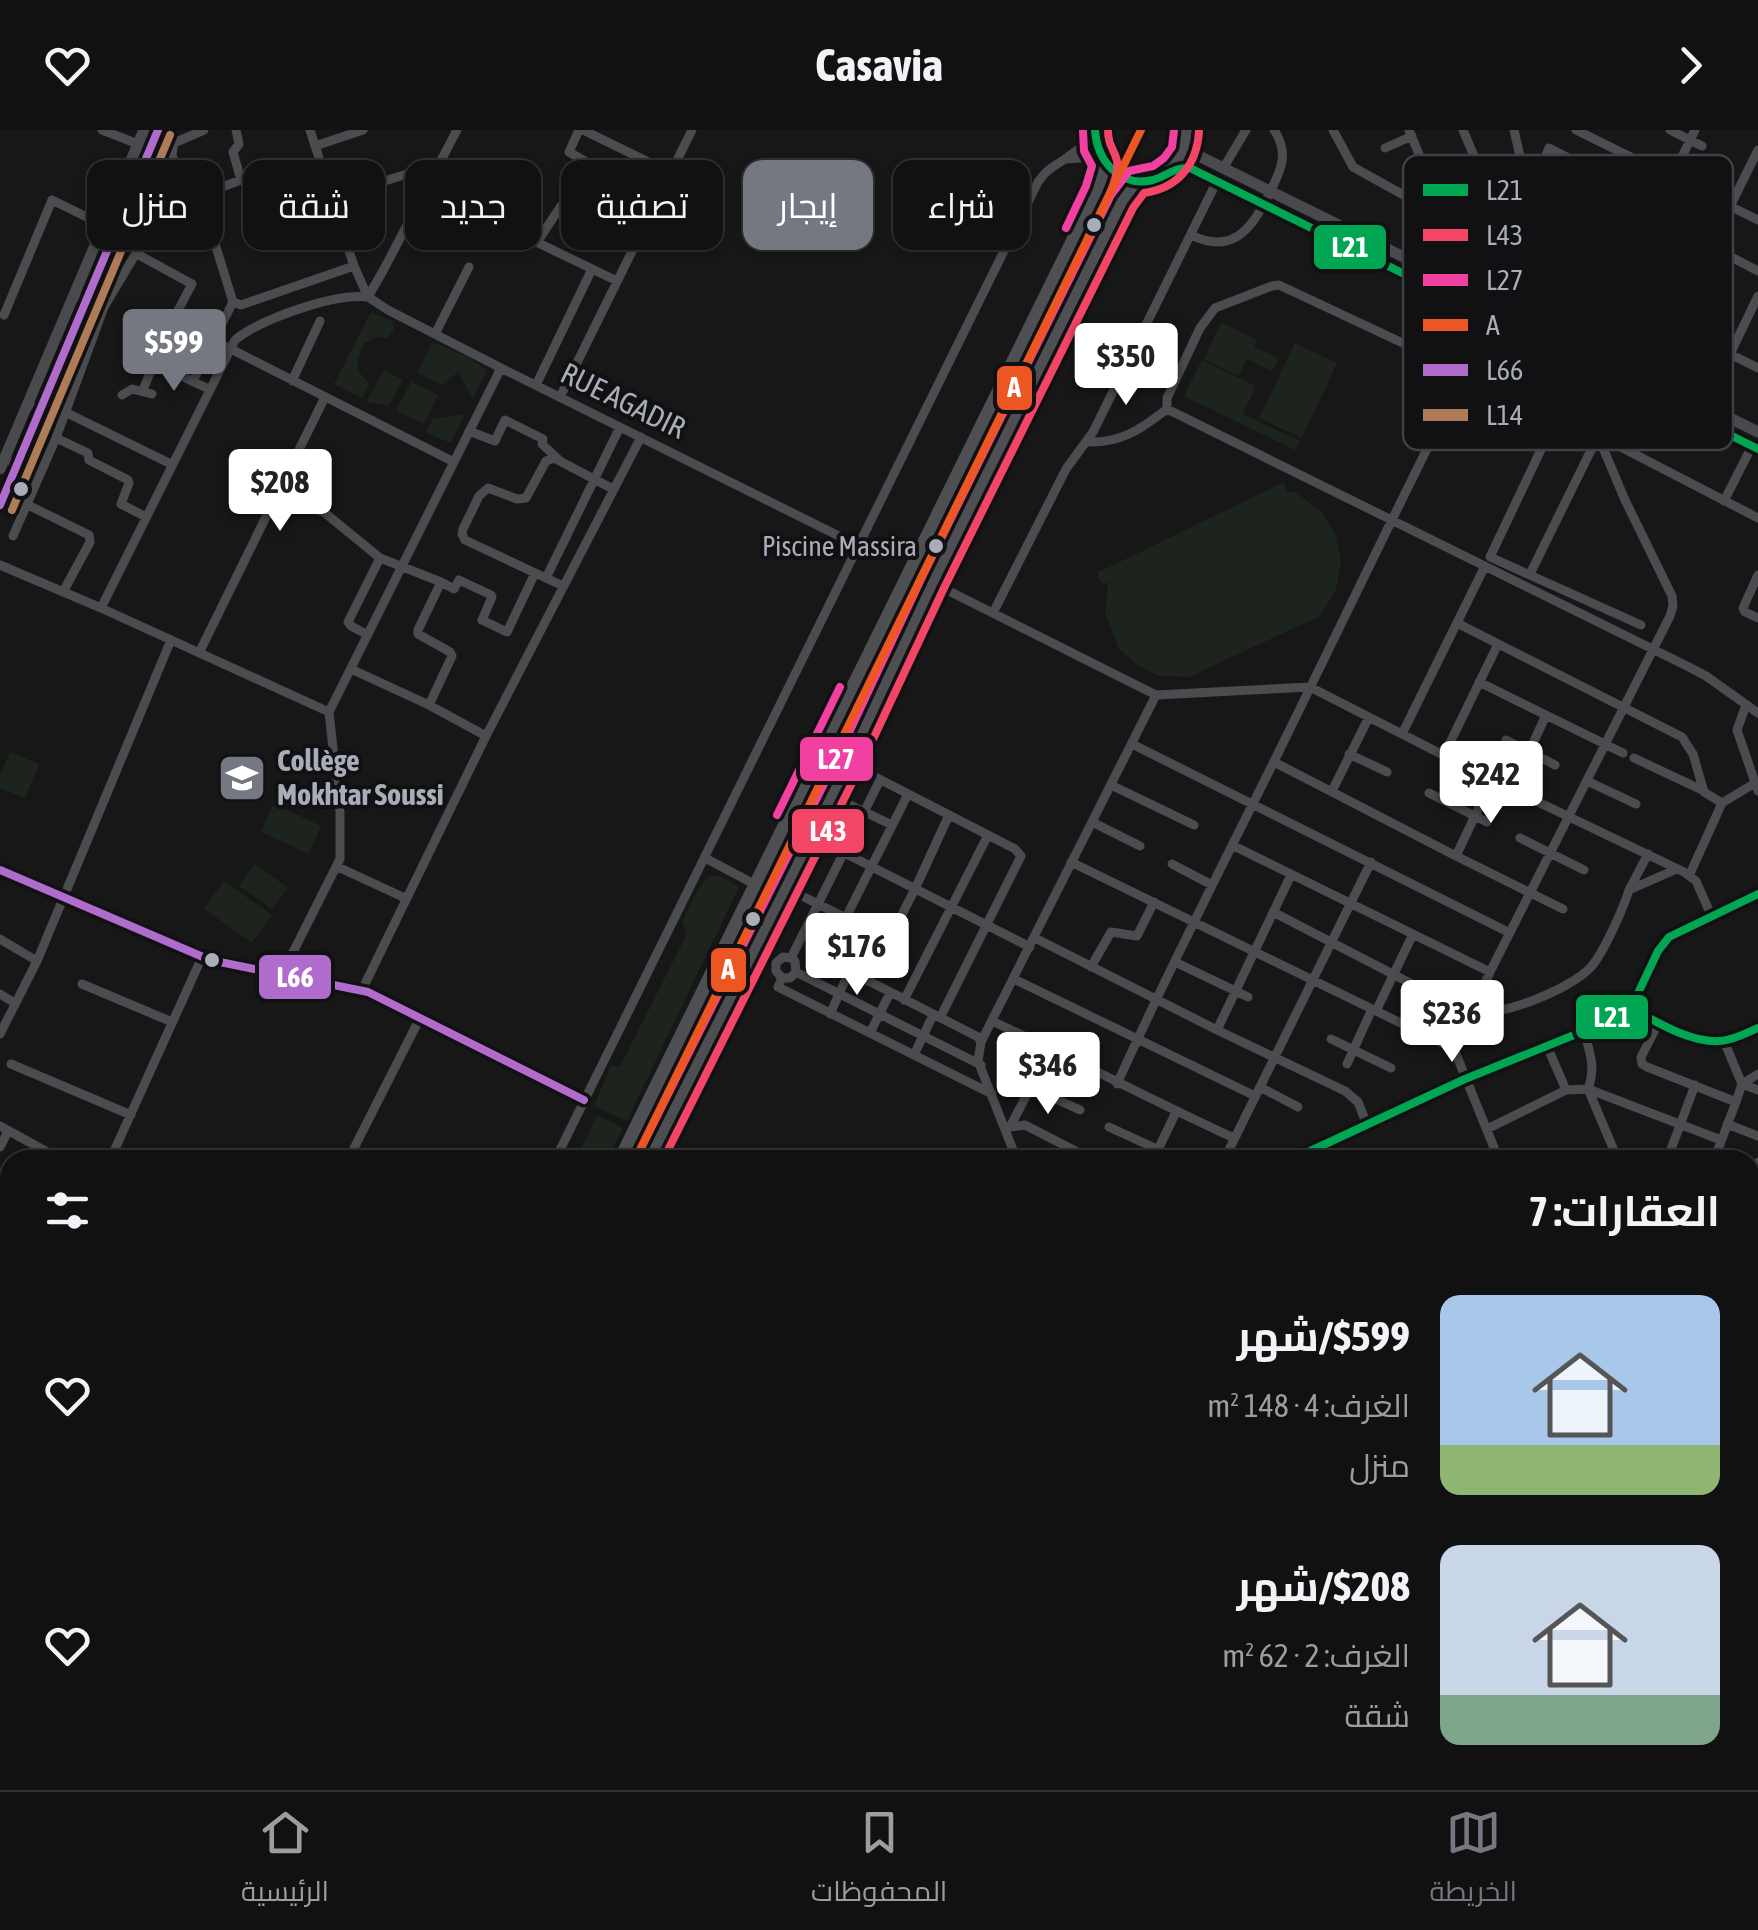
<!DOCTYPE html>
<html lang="ar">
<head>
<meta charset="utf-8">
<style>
	:root { --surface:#111; --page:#1e1f1f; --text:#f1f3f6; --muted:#9c9d9f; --line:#303131; --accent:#757880 }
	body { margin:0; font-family:"Asap Condensed",Cairo,sans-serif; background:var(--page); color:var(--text); direction:rtl; height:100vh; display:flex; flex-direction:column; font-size:38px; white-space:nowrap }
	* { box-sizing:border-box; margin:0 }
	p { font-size:32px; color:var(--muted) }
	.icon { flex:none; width:55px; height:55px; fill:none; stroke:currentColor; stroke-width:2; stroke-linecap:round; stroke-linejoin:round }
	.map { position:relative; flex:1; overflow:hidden; direction:ltr }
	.panel { position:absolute; left:0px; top:1020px; width:1760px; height:640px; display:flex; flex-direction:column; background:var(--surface); border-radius:30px 30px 0 0; box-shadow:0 2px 8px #0004,0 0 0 2px var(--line); direction:rtl }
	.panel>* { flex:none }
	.hud { position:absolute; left:30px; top:30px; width:1000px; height:90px; direction:rtl; display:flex; gap:20px }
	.price { position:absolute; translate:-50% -85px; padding:0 22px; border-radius:10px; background:#fff; color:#222; font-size:32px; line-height:65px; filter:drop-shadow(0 2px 5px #0008) }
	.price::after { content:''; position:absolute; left:50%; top:60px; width:30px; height:22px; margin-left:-15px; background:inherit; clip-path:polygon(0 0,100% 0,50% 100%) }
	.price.current { background:var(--accent); color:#fff }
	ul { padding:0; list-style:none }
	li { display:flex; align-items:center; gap:30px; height:250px; padding:0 40px }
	li span { display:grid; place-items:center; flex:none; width:280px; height:200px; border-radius:20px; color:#555 }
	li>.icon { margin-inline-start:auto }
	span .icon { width:120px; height:120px; fill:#fffc; stroke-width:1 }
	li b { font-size:42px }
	h2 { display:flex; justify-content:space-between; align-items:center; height:120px; padding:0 40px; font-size:42px }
	.pill { padding:0 35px; border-radius:20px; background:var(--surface); box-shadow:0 2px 8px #0004,0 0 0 2px var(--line); font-size:35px; line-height:90px }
	.pill.current { background:var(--accent); color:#fff }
	header { display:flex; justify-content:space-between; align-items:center; height:130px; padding:0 40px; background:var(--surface); font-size:45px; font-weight:700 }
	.tabs { display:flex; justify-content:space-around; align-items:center; height:140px; border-top:2px solid var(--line); background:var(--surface); font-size:28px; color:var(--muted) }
	.tabs a { display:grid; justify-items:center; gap:5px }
	.tabs .current { color:var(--accent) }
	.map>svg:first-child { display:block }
</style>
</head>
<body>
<header><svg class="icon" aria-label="forward" viewBox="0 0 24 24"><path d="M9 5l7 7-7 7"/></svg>Casavia<svg class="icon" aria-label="heart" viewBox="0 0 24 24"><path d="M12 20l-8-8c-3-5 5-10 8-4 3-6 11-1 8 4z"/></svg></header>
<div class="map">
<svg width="1758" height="1660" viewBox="0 0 1758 1660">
	<rect width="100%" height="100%" fill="#171717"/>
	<path fill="#1d241e" d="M371,182L393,192L394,199L388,208L377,207L364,213C356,233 353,238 370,254L362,268L334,254Z
		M1221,192L1257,210L1254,217L1279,228L1272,241L1249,230L1248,227L1239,246L1204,229Z
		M432,212L468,227L487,240L473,269L458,242L442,255L417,243Z
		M1295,213L1337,233L1302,308L1259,288Z
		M1202,230L1256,256L1243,284L1300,311L1295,320L1184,266Z
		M384,240L403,250L388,276L366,272Z
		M411,252L438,265L424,294L396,281Z
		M465,284L451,313L426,303L433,289Z
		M1284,352L1286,362L1293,361L1320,380L1336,406L1341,432L1336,460L1320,486L1189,547L1158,546L1139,536L1119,519L1105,483L1108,453H1101L1097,443Z
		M10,622L39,634L25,668L0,658V645Z
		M274,674L321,696L309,724L261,702Z
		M255,734L288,758L272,779L239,756Z
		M709,746H721L739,757L627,991L594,976L611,935L620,937L687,804L682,792L697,761Z
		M224,751L272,785L252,813L204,779Z
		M597,985L623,998L608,1030H576Z"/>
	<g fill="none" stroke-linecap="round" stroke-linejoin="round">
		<path stroke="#343537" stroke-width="9" stroke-dasharray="9 4.5" stroke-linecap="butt" d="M1412,854L1434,864"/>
		<path stroke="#4b4c50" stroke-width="9" d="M102,0L138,14L147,26L175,36L191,47L200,65L233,172
			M310,0L354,136L368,167
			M583,0L671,43
			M1333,0L1353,37L1445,88L1460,91L1496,76
			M1409,0L1445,88
			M1463,0L1520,135L1541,195
			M1514,0L1522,35L1560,85L1580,140L1600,160L1758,238
			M1576,0L1758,90
			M1670,0L1702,16
			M315,16L363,0
			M1385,18L1412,6
			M1065,29L1081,28L1098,24
			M175,36L172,24L174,13L204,0
			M1224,37L1246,0
			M1485,50L1522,35
			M425,63L497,93L617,151
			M200,65L241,50L233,22L239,14L236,0
			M332,67L440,34
			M1494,71L1534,52L1549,18L1584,36L1581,47L1654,86
			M1561,85L1693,151
			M1191,105C1230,124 1250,102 1267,68C1279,44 1291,25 1274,0
			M537,112L561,76L574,67L589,37L588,33L569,22L579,0
			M1710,116L1758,141
			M1635,123L1695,0
			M137,124L192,154L167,201L143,260
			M74,166L104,177
			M368,167L388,180L501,238L859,416
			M368,167L384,139L457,0
			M4,185L52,70L103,95
			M435,204L469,137
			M213,210L454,332
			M1730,224L1758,166
			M155,234L209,259
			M193,251L233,172L241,175L354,136
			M292,251L320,191
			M536,255L592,139
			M1639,260L1758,20
			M122,265L132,259L152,264
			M560,267L692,0
			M35,277L65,282L171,334
			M1167,279L1687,536L1706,546L1758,583
			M1557,286L1490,427L1641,495
			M1586,299L1612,246
			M469,301L495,311L505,290L543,309L542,314L558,329
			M56,308L88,323L89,330L128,350L129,353L121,374L146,387
			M1087,312C1121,313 1140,300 1167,279V268L1200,198L1215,178L1272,156L1279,155L1586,299L1758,388
			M11,332L39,345
			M279,361L325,383L380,428
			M1724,371L1752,316
			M26,374L89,405L90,412L63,462
			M13,406L56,308L104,177L185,41
			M0,435L101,478L329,582L340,682V729L282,844
			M1530,444L1598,306
			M1758,445L1743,478L1745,482L1758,488
			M546,448L620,297
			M441,452L454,459L459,450L491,465L492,467L482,490L507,502L535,443
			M933,453L1156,565L1310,557L1492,650L1684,742L1696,751L1711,785
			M563,456L465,410L462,404L463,399L479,366L488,358L517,369L526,368L546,331L554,328L613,359
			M101,478L235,210C261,189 334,163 368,167
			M993,483L1066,339L1093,302L1217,51
			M1457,493L1682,607L1693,624L1704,662L1722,673
			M368,505L351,496L348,492L380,428L441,452L418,500V504L450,522L452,526L429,575
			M199,523L325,267
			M351,539L429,575L486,606
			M1479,552L1623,623
			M1746,575L1737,600L1758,661
			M329,582L501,238
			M1402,604L1485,436
			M1506,610L1555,635
			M1132,614L1510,803
			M1529,622L1546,585
			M1349,624L1387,642
			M1444,625L1498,514
			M1634,628L1704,661
			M1274,632L1456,726L1563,779
			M848,633L988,705L1015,719L1021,726L940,888
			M1587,651L1636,674
			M1111,655L1194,695
			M1332,661L1369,587
			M1429,663L1487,692
			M908,664L826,827L828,830L978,907L981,912
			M848,674L892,695
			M1092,692L1140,716
			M811,706L1030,817
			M1520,708L1584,740
			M1232,715L1490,842
			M1456,726L1492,650
			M705,728L756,755
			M1071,732L1454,919
			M1172,734L1212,755
			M338,737L405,768
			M0,740L210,830L368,862L584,970
			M1689,746L1722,673L1755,653
			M1629,760L1648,724
			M804,767L844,787
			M1273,782L1412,854
			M1035,808L1217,900L1345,961L1358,972L1367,995
			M0,809L37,831
			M791,828L783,827L776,833V841L782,848H790L796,842L795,831L791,828L880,650
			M1175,832L1248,867
			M1091,837L1111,802L1137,806L1154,772
			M796,842L981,935
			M782,848L778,857L992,964
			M1014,849L1255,966
			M868,851L915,759L949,685
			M82,854L172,892
			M362,860L486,606L641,307
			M0,864L15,873
			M1434,864C1445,870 1457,878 1469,881C1498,889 1571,859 1591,837C1604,822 1623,779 1629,760L1677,739
			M904,870L988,705
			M1631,878C1654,890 1695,912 1720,911C1734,910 1746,903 1758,898
			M1376,881L1413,804
			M830,884L849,842
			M992,891C1074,929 1153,971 1234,1008
			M1659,892L1641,927L1642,934L1647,937L1736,972L1742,954L1758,944
			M1217,900L1291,745
			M1584,901C1590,924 1596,936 1588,959L1618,1030
			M870,903L890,863
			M0,904L37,831L171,510
			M1331,909L1391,938
			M1724,911L1742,954L1758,960
			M1547,916L1566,960
			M914,925L933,885
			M11,934L131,985
			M1347,934L1372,879
			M1117,954C1170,836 1230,721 1287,605C1364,448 1439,290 1520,135
			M1260,957L1298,977
			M1032,958L1080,980
			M1727,994L1758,1006
			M0,996L62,1030
			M1010,997L1025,995L1093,1030
			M1109,997L1157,1019
			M1005,999L1010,997L1051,918
			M1487,999L1566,960L1588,959L1721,1010
			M1064,1015L1069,1030
			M0,1017L8,1001
			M110,1030L202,827
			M348,1030L420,888
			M555,1030L1038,52C1046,40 1054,36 1065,29C1075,22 1083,15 1094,9
			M1017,1030L978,931L981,912L1156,565
			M1153,1030L1176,982
			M1224,1030L1371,732
			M1291,1030L1465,949L1584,901L1631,878L1658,821L1669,807L1682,799L1758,764
			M1499,1030L1454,919L1490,842L1670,486L1673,476L1672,466L1625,370L1598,306
			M1667,1030L1695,955
			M1714,1030L1736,972
			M1750,1053L1758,1032
			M1750,1064L1758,1065
			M1750,1099H1758
			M0,1106L10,1105
			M0,1169L10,1174
			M1751,1205L1758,1212
			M0,1282L10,1259
			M1750,1339L1758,1330
			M1750,1363L1758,1369
			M1750,1383L1758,1389
			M1750,1488L1758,1495
			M0,1498L10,1503
			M1750,1512L1758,1505
			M382,1650L399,1660
			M552,1650L562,1660
			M627,1650L637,1660
			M780,1650L790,1660
			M814,1650L835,1660
			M900,1650L921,1660
			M1105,1650L1125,1660
			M1147,1650L1168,1660
			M1492,1650L1501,1660
			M1711,1650L1720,1660
			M1309,1652L1325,1660
			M244,1660L249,1650
			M526,1660L535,1650
			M699,1660L709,1650
			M953,1660L958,1650
			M1178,1660L1183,1650
			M1226,1660L1230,1650
			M1256,1660L1262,1650
			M1368,1660L1371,1650
			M1442,1660L1451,1650
			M1531,1660L1547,1650
			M1624,1660L1635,1650"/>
		<path stroke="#4a4a4e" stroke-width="11" d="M1186,14L1197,25L1758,302
			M1173,38H1190L1217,51L1758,319
			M0,339L144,0
			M0,375L158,0"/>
		<path stroke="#4d4f52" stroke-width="14" d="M1095,0C1093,68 1188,68 1187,0
			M620,1030L1098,60L1105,35
			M649,1030L848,633L933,453L1122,71L1137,51
			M312,1660L317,1650
			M338,1660L342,1650"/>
		<g stroke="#111113" stroke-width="15">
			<path id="bus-1" d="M1095,0C1097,30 1119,58 1153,50C1167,46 1174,37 1190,38L1758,319
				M1631,878C1657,892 1690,913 1720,911C1734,910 1746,903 1758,898
				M1291,1030L1465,949L1584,901L1631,878L1658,821L1669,807L1758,764"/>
		</g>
		<g stroke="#111113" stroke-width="15">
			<path id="bus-2" d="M1088,108C1096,92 1121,49 1117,31C1114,18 1108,17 1108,0
				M799,697L862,569
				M663,1030L859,639L944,458L1133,78L1144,63C1178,58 1197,35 1199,1"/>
		</g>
		<g stroke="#111113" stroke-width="15">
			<path id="bus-3" d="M1066,98L1086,56L1092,36L1084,21L1083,1
				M777,685L840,557
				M638,1024L837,628L922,447L1111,65L1129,41L1153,36L1164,28L1172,17L1174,0"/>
		</g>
		<g stroke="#111113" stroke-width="15">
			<path id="bus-4" d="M635,1030L1141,0"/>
		</g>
		<g stroke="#111113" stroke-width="15">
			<path id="bus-5" d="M0,375L158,0
				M0,740L210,830L368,862L584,970"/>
		</g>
		<g stroke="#111113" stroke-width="15">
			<path id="bus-6" d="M12,380L170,5"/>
		</g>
		<use href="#bus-1" stroke="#00a651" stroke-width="8"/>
		<use href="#bus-2" stroke="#f34667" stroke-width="8"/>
		<use href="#bus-3" stroke="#f240a1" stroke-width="8"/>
		<use href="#bus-4" stroke="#eb5623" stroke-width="8"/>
		<use href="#bus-5" stroke="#b06ccc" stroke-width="8"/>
		<use href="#bus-6" stroke="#b07c57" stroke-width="8"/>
	</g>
	<defs>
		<g id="university-square" transform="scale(2.5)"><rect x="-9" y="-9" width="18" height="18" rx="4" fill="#757880" stroke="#111113"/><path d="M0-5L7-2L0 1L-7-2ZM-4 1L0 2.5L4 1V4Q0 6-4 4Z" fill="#fff"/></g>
	</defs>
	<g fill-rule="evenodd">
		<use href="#university-square" x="242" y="648"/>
	</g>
	<g fill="#a8adb8" stroke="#111113" stroke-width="4">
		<circle cx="1094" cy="95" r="9"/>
		<circle cx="21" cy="359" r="9"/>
		<circle cx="936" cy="416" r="9"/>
		<circle cx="753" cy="789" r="9"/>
		<circle cx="212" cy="830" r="9"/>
	</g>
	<g text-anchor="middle" stroke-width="8" stroke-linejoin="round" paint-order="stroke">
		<g font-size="28" fill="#a8adb8" stroke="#111113" text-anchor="end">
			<text x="917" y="426">Piscine Massira</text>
		</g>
		<g font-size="30" fill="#a8adb8" stroke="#111113">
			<text transform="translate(623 271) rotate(26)" y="10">RUE AGADIR</text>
		</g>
		<g font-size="30" font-weight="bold" fill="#a8adb8" stroke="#111113" text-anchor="start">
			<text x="277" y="641">Collège<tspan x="277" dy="34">Mokhtar Soussi</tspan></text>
		</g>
	</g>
	<rect x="1403" y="25" width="330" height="295" rx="15" fill="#111113" stroke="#3e4045" stroke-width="2.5"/>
	<rect x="1423" y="54" width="45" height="12" fill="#00a651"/>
	<rect x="1423" y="99" width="45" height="12" fill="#f34667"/>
	<rect x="1423" y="144" width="45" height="12" fill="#f240a1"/>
	<rect x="1423" y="189" width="45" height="12" fill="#eb5623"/>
	<rect x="1423" y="234" width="45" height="12" fill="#b06ccc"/>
	<rect x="1423" y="279" width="45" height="12" fill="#b07c57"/>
	<g font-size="28" fill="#a8adb8">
		<text x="1486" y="70">L21</text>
		<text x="1486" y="115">L43</text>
		<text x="1486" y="160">L27</text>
		<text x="1486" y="205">A</text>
		<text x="1486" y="250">L66</text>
		<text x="1486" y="295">L14</text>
	</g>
	<g stroke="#111113" stroke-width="4">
		<rect x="1312" y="93" width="76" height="48" rx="10" fill="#00a651"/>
		<rect x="995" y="234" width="39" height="48" rx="10" fill="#eb5623"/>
		<rect x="798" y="605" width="77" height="48" rx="10" fill="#f240a1"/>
		<rect x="790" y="677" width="76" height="48" rx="10" fill="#f34667"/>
		<rect x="709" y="816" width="39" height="48" rx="10" fill="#eb5623"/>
		<rect x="257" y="823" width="76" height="48" rx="10" fill="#b06ccc"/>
		<rect x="1574" y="863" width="76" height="48" rx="10" fill="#00a651"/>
	</g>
	<g font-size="28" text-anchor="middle" font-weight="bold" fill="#fff">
		<text x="1350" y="127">L21</text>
		<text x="1014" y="267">A</text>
		<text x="836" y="639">L27</text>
		<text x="828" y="711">L43</text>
		<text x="728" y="849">A</text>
		<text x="295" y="857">L66</text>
		<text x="1612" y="897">L21</text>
	</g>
</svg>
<b class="price current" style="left:174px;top:264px">$599</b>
<b class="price" style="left:1126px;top:278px">$350</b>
<b class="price" style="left:280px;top:404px">$208</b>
<b class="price" style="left:1491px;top:696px">$242</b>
<b class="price" style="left:857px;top:868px">$176</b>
<b class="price" style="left:1452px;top:935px">$236</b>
<b class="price" style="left:1048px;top:987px">$346</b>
<div class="hud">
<a class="pill">شراء</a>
<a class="pill current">إيجار</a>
<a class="pill">تصفية</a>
<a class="pill">جديد</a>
<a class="pill">شقة</a>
<a class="pill">منزل</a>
</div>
<section class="panel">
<h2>العقارات: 7<svg class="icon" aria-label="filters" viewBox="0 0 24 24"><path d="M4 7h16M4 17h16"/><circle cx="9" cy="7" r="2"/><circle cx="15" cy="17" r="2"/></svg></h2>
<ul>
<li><span style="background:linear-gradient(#a9c7e8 75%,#8fb573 0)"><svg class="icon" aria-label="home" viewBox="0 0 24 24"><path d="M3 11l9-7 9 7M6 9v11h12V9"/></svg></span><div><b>$599/شهر</b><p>الغرف: 4 · 148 m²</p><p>منزل</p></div><svg class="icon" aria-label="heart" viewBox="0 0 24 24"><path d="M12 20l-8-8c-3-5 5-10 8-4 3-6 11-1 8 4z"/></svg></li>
<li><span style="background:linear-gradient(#c9d6e8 75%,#7fa58c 0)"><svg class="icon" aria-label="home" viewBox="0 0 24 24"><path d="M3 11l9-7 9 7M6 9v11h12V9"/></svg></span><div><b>$208/شهر</b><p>الغرف: 2 · 62 m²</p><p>شقة</p></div><svg class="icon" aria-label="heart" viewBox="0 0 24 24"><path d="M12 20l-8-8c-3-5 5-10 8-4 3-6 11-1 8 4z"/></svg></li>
</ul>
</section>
</div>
<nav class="tabs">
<a class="current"><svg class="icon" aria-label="map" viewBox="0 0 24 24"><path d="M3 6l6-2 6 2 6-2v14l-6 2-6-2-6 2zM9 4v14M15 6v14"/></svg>الخريطة</a>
<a><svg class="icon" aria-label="saved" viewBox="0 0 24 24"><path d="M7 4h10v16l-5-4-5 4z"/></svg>المحفوظات</a>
<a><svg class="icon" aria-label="home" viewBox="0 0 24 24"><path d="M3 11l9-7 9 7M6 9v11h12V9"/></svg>الرئيسية</a>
</nav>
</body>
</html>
